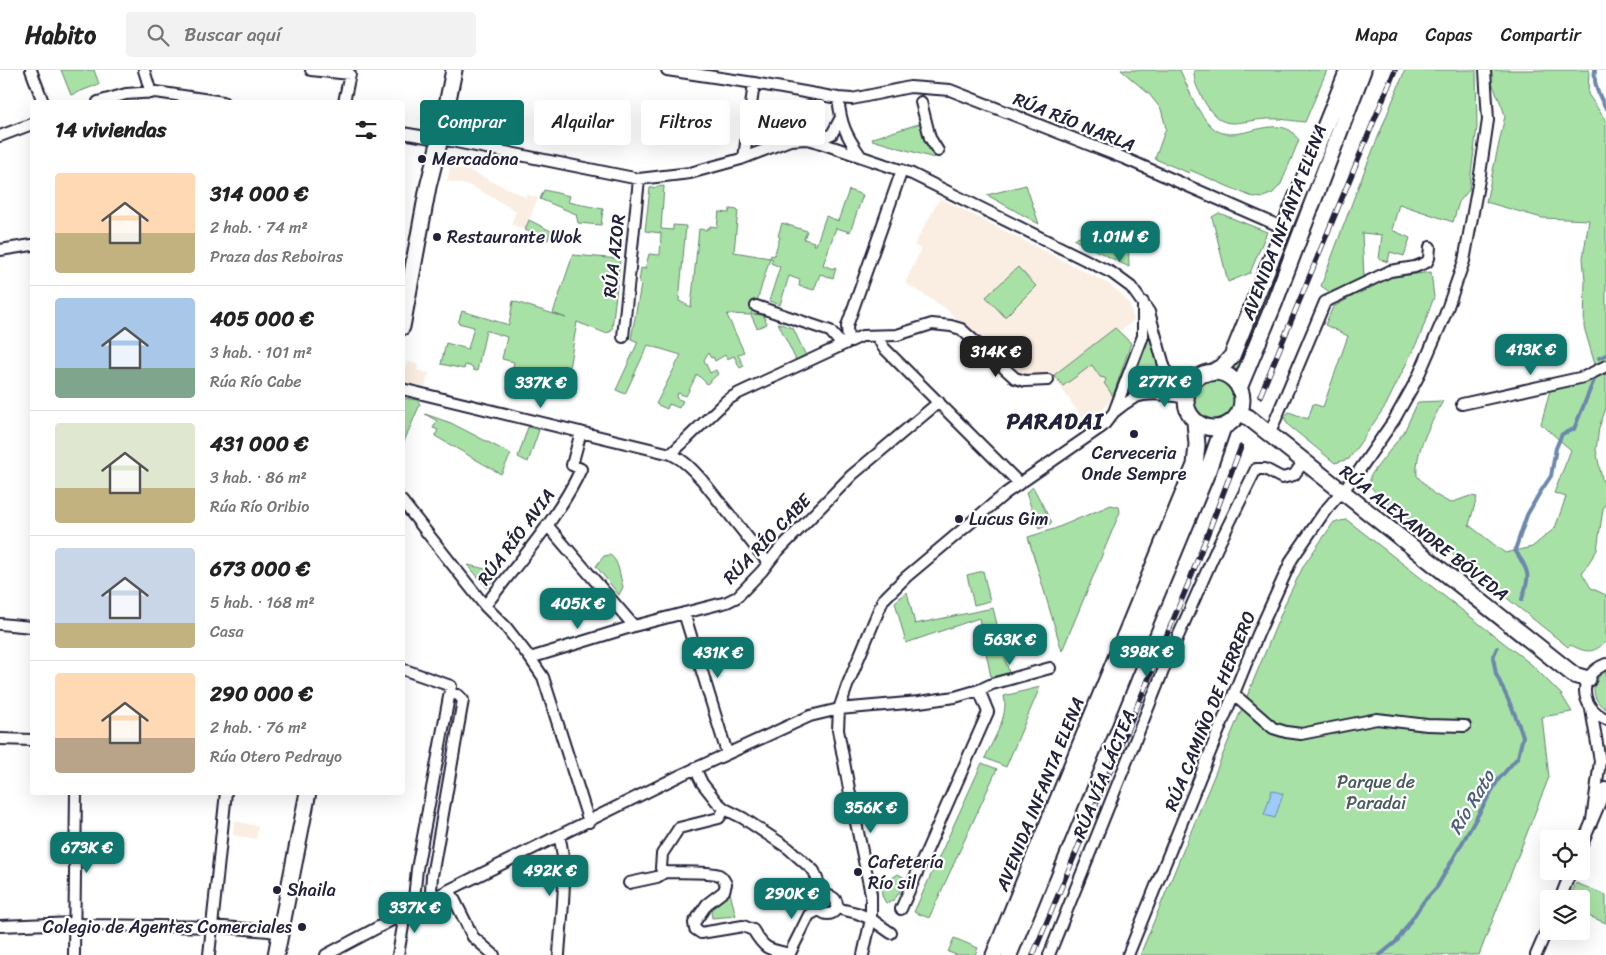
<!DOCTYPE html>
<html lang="es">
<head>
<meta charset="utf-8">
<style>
	:root { --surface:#fff; --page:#f2f2f2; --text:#222; --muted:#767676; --line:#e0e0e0; --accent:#0f766e }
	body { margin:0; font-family:Sriracha,sans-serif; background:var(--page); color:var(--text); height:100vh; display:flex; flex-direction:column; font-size:19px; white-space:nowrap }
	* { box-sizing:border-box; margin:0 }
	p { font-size:16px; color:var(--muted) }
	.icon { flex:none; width:28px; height:28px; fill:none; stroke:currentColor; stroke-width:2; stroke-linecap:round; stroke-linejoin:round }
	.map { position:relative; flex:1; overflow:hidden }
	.details { position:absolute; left:30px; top:30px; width:375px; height:695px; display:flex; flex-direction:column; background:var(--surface); border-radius:5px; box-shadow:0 5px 20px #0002 }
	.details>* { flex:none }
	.hud { position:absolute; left:420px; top:30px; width:475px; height:45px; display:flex; gap:10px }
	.tools { position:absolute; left:1540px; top:760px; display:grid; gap:10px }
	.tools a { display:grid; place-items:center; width:50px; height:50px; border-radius:5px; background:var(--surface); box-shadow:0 5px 20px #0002; font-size:25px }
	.price { position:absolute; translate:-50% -42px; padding:0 11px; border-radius:10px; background:var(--accent); color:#fff; font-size:16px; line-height:32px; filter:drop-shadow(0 1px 2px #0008) }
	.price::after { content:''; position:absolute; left:50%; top:30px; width:15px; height:11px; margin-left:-8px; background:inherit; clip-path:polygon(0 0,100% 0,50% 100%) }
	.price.current { background:#222; color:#fff }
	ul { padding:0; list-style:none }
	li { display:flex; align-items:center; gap:15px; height:125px; padding:0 25px }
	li+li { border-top:1px solid var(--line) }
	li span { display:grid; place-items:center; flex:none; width:140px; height:100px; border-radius:5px; color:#555 }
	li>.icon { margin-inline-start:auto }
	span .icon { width:60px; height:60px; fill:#fffc; stroke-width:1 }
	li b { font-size:21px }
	h2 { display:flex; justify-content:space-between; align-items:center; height:60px; padding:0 25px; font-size:21px }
	.chip { padding:0 18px; border-radius:5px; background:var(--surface); box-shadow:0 5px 20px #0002; font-size:18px; line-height:45px }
	.chip.current { background:var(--accent); color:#fff }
	header { display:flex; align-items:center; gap:30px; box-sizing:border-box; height:70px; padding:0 25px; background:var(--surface); border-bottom:1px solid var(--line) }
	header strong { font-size:24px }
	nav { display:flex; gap:28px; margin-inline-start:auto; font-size:18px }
	.search { width:350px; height:45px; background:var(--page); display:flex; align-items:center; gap:12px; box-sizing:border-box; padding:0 18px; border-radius:5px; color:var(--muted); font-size:19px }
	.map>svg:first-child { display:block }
</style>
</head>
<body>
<header>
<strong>Habito</strong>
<div class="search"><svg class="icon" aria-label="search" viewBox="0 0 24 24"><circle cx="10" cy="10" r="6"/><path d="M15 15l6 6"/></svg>Buscar aquí</div>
<nav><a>Mapa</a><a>Capas</a><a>Compartir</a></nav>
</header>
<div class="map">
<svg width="1606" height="885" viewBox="0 0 1606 885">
	<rect width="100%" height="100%" fill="#fff"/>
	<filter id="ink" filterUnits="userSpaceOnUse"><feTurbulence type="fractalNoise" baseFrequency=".02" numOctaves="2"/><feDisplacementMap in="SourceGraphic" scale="10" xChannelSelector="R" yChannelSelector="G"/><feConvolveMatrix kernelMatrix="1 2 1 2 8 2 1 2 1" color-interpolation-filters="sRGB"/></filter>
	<g filter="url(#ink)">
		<path fill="#faeee2" d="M450,97L470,101L526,127L527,124L538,128L525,160L511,154L516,141L472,116L447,111Z
			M940,128L1109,214L1123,226L1130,236L1134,250L1120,261L1131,273L1113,327L1096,348L1087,353L1077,341L1051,303L1042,308L1016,304L945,238L905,213L921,179L914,175Z
			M407,292L418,294L417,300L429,303L425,317L403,312Z
			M234,751L258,756L256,769L233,765Z"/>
		<path fill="#a8e1a5" stroke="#658270" d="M61,0H94L99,14L71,25Z
			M1121,0H1180C1189,19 1196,42 1212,57C1233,77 1268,46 1291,61C1294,64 1296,67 1299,70L1281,114L1273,123L1261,128L1250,126L1190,100L1189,103L1155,89L1166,58L1161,39L1149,24Z
			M1194,0H1327L1305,52C1292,51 1279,48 1266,49C1235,51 1222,64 1203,29C1197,17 1194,14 1194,0Z
			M1405,0H1476L1477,57L1469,120L1459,132L1453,152L1399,134L1392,160L1410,168L1404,186L1390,182L1388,192L1379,189L1382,165L1362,163L1364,208L1333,224L1321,216L1358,117Z
			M1489,0H1589L1588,24L1606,51V293L1596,298L1584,257L1585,211L1583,188L1589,150L1542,148L1486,132L1505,46C1501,30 1491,16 1489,0Z
			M925,52L934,88L872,70L873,68Z
			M1026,115L1039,154L987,125Z
			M664,116L661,159L673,160V155L686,156L679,231L691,237L699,159L707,160V158H710V156L717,157L719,142L729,143L730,139L738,140L734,182L770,188L771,185L774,186L780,167L778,166L782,153L807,161L804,169L814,172L813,175H816L826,146L838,151L849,120L863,125L850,162L836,158L823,195L833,199L834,197L836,198L833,208L820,204L814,220L799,216L800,210L789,206L780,235L769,231L780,197L771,193L773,189L770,188L758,228L751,244L763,245L767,254L757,258L751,245L728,244L727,245L744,282L738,285L744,296L740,298L734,286L727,289L725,285L715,291L713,287L711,288L708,283L704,290L710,303L716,300L718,304L707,314L697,304L686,326L678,323L676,328L683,331L679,338L669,334L667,339L656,334L681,285L648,275L625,324L616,320L638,272L631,269L641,215L639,213L641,198L645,199L649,184L660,185L661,163L645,161L650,118Z
			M544,120L570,126L568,132L603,139L601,155L578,153L576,144L540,129Z
			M1219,143L1267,162L1250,203L1228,212L1212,147Z
			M529,150L551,161L548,170L525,160Z
			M1117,157L1128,163L1129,197L1073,169Z
			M573,185L620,189L612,259L610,262L605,263L577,252L564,328L553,326L555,311L523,303L521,314L510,311L514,292L502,289L507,267L488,261H486L477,301L473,300V297L465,295L464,299L441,294L446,273L468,279L474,257L458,253L462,241L509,255L513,231L566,248L553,243Z
			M1018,197L1036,216L1005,247L986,227Z
			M1431,202L1434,227L1420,266L1386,335L1349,389L1335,393L1288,355L1284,347L1289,342L1308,349L1313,334L1323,337L1348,266L1325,255L1333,237L1386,208Z
			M1265,219L1271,221L1238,301L1231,296Z
			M778,253L793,258L806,286L796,290Z
			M1149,255L1162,310L1159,314L1139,316L1126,322Z
			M1115,258L1131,273L1113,326L1104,313L1106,311L1105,308L1100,307L1092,295L1063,316L1054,305Z
			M1606,304V338L1599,358L1596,380L1602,409L1606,418V432L1603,439L1597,480L1582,503L1591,518L1606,525V571C1594,584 1586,583 1571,575L1568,577L1378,425L1370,416V406L1404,362L1418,332L1443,331C1431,354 1415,379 1417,406L1434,424L1450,433L1470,426L1477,427L1469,455L1505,483L1532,477L1555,458L1566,427L1554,423L1571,380L1541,354L1550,320Z
			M1193 331a21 21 0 1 1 42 0a21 21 0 1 1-42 0Z
			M403,328L417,330L420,334L403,374Z
			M425,344L451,353L511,384L501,404L435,366L438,360L433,358L437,351Z
			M528,357L539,360L528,392L518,387Z
			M1033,417L1052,453L1039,459L1026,423Z
			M1111,435L1119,437L1120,442L1062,581L1028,467L1054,459Z
			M1347,450L1532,595L1561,624L1572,642L1542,647L1549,707L1479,885H1140L1288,527L1304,495L1334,452Z
			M610,485C619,490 620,507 623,517L619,525L596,496L604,486Z
			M468,495L499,502L487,518Z
			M983,501L990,531L974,535L967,505Z
			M907,522L915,554L993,538L1009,603L991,607L979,548L906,573L895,532Z
			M1606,601V639C1590,630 1590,610 1606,601Z
			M1040,617L1006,697L985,688C993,669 1009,647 1004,626Z
			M982,693L997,699L929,848L914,842Z
			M898,804L905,808C901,817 898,832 886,833L882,826L881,812L892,808Z
			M1576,813L1606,825V853L1581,843V829H1569Z
			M730,823L736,846L712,848L710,836Z
			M954,868L978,878L975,885H957L948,882Z"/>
		<path fill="#9ecbf9" stroke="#6c87ad" d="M1272,720L1283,724L1275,748L1264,745Z"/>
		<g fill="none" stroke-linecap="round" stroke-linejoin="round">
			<path stroke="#6c87ad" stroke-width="4" d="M1595,0C1593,14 1599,26 1606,38
				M1599,288L1606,285
				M1522,529C1531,504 1529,502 1515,480L1527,445L1539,424L1551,406L1556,378L1562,364L1574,359L1594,310
				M1380,885L1397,871L1424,831L1437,817L1498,710L1518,687L1523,666L1513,640L1496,604L1493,587L1497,578"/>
			<g stroke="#22223b" stroke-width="14">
				<path id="street" d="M31,0L43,32
					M144,0L151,23
					M311,0L350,4L344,32
					M667,0L754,13L838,28L852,29L910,17L950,20L1126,89L1284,158
					M838,28C841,54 845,64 860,85
					M98,32L126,24L156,22L223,32
					M921,32L930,68L938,81
					M402,63L451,71L639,109L690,103L741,89L790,70L807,69L815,71L832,64L840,49
					M0,66L32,54
					M815,71L912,104L1112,203L1131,217L1149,242L1167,306L1175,311L1191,314
					M744,88L754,13
					M0,180L32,175
					M756,236L830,261L842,275
					M877,266L883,277L1019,413
					M623,267L639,109
					M848,272L847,256L902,100
					M402,319L671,384C684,390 693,400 702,410L768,493
					M1462,334L1584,307L1606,296
					M1114,342C1120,337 1127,332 1134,328C1148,321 1171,325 1186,328
					M1269,365L1325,232L1390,201L1415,197L1427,192L1429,188L1430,177
					M671,384L727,330L739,323L862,266L897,265L932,254L951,256L961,259L1015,308L1025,311L1048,310
					M402,431L485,536L506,557L530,588L543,607L589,752
					M547,455L634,556
					M485,536C518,492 558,449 581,399L572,395L581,362
					M684,543L727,683
					M0,554L32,557
					M530,588L634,556L727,532L737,527L762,501L776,483L852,405L939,332
					M1606,594C1577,605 1579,637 1606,649
					M402,599L451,616L417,799L414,829L416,837
					M1234,624L1273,658L1286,662L1301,664L1377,649L1427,655L1465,656
					M1591,639L1600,691L1592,750
					M0,669L32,670
					M695,698L702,713L717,732L725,739L743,748L788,778L814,801L824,827
					M725,739L719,748L679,758L662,784L661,798L665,802C677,803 708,801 719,805C723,807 724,810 726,814L724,821L707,834L694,853L695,859L701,863L743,856L753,860C765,880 768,879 790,884
					M1581,777L1606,718
					M629,813L657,807L665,802
					M450,821L473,867L494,885
					M819 835a9 9 0 1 1 18 0a9 9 0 1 1-18 0Z
					M435,827L431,820L432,806L463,630L458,625L450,623
					M1560,829L1571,801
					M836,838L857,843L871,849L891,863
					M901,839L988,642L979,620
					M0,856L74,853L89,855L224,857L269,861L280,863
					M74,885L76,722
					M209,885L226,722
					M326,885L435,827L681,705L810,646L839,639L919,632L955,627L979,620L992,614L1050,598
					M398,885L403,856L398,846
					M559,885C561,849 569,800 559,766
					M789,885L809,845L820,839
					M863,885L871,849V824L850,724L838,660L839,639L847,616L883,530L906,507L1006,423L1103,356L1114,342L1143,266V232
					M1049,885L1165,596L1217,478L1256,399H1265L1282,408L1294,405L1304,391
					M1128,885L1258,564L1292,489L1325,441L1356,405L1394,350L1417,309L1445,245L1464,191L1480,104L1488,50L1485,0
					M1536,885L1549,855"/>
			</g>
			<g stroke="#22223b" stroke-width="19">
				<path id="secondary" d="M402,257L428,117L440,69L454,0
					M1186 330a28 28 0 1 1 56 0a28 28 0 1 1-56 0Z
					M1211,303L1223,296L1232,286L1348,0
					M1239,318L1274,234L1363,0
					M1239,343L1248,347L1574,605L1588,609
					M276,885L308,722
					M994,885L1195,395L1197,375L1195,352
					M1009,885L1126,598L1208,400L1223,357"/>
			</g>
			<use href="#street" stroke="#fff" stroke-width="10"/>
			<use href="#secondary" stroke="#fff" stroke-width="15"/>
			<g stroke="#22223b" stroke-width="5.5">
				<path id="rail" d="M1260,326L1395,0
					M1033,885L1189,512L1241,377"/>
			</g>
			<use href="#rail" stroke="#fff" stroke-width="4" stroke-dasharray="11" stroke-linecap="butt"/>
		</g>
	</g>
	<g fill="#22223b" stroke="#fff" stroke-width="2">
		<circle cx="422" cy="89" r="5"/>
		<circle cx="437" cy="167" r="5"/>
		<circle cx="1134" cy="364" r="5"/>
		<circle cx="959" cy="449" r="5"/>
		<circle cx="858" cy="802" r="5"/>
		<circle cx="277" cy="820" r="5"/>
		<circle cx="302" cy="857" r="5"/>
	</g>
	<g text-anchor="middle" stroke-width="4.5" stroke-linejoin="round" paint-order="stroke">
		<g font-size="18" fill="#22223b" stroke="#fff">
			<text transform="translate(1074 52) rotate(22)" y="6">RÚA RÍO NARLA</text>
			<text transform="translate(1284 152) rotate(-69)" y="6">AVENIDA INFANTA ELENA</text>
			<text transform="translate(614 186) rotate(-84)" y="6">RÚA AZOR</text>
			<text transform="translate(1424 463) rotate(38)" y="6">RÚA ALEXANDRE BÓVEDA</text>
			<text transform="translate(516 467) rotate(-53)" y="6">RÚA RÍO AVIA</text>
			<text transform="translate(767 469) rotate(-46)" y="6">RÚA RÍO CABE</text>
			<text transform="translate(1210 641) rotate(-68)" y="6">RÚA CAMIÑO DE HERRERO</text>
			<text transform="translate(1104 704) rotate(-68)" y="6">RÚA VÍA LÁCTEA</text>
			<text transform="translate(1040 724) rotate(-68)" y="6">AVENIDA INFANTA ELENA</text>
		</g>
		<g font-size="18" fill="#22223b" stroke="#fff" text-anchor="start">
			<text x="432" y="95">Mercadona</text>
			<text x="447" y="173">Restaurante Wok</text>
			<text x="1134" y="389" text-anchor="middle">Cerveceria<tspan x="1134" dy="21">Onde Sempre</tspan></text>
			<text x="969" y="455">Lucus Gim</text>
			<text x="868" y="798">Cafetería<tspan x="868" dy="21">Río sil</tspan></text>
			<text x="287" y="826">Shaila</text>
			<text x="292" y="863" text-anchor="end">Colegio de Agentes Comerciales</text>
		</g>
		<g font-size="18" fill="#4a5b5b" stroke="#fff">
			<text x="1376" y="718">Parque de<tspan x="1376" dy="21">Paradai</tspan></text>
		</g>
		<g font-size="19" font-style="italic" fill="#4d5d7e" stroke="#fff">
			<text transform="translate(1471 732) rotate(-59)" y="7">Río Rato</text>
		</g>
		<g font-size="22" font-weight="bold" letter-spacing="1" fill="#22223b" stroke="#fff">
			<text x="1055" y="359">PARADAI</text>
		</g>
	</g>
</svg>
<div class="tools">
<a><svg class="icon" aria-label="locate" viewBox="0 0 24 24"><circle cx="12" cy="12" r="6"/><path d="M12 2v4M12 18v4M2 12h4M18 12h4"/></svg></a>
<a><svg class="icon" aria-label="layers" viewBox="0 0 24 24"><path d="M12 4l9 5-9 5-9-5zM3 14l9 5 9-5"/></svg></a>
</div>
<b class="price" style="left:1120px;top:193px">1.01M €</b>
<b class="price" style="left:1531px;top:306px">413K €</b>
<b class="price current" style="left:996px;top:308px">314K €</b>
<b class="price" style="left:1165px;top:338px">277K €</b>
<b class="price" style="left:541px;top:339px">337K €</b>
<b class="price" style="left:578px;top:560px">405K €</b>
<b class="price" style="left:1010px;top:596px">563K €</b>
<b class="price" style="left:1147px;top:608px">398K €</b>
<b class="price" style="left:718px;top:609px">431K €</b>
<b class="price" style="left:871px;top:764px">356K €</b>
<b class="price" style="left:87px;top:804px">673K €</b>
<b class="price" style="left:550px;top:827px">492K €</b>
<b class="price" style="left:792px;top:850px">290K €</b>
<b class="price" style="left:415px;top:864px">337K €</b>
<div class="hud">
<a class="chip current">Comprar</a>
<a class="chip">Alquilar</a>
<a class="chip">Filtros</a>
<a class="chip">Nuevo</a>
</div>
<section class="details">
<h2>14 viviendas<svg class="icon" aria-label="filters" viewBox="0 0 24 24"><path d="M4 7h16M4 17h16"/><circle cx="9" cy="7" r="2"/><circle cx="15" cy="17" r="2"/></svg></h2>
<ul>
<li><span style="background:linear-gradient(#ffd9b3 60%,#c2b280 0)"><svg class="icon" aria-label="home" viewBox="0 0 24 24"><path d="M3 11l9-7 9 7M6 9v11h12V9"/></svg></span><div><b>314 000 €</b><p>2 hab. · 74 m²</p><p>Praza das Reboiras</p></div></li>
<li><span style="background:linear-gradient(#a9c7e8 70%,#7fa58c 0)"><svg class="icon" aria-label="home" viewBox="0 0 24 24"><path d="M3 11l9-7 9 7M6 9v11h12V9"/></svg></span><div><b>405 000 €</b><p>3 hab. · 101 m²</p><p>Rúa Río Cabe</p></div></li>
<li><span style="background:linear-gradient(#dfe7d0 65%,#c2b280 0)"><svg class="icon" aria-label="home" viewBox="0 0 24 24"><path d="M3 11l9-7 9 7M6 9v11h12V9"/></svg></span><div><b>431 000 €</b><p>3 hab. · 86 m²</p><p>Rúa Río Oribio</p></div></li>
<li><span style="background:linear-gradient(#c9d6e8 75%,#c2b280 0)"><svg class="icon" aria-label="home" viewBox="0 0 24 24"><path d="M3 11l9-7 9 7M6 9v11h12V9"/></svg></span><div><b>673 000 €</b><p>5 hab. · 168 m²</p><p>Casa</p></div></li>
<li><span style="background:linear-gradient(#ffd9b3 65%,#b9a48a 0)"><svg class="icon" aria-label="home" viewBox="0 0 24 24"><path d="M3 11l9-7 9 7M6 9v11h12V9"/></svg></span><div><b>290 000 €</b><p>2 hab. · 76 m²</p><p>Rúa Otero Pedrayo</p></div></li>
</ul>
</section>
</div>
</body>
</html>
